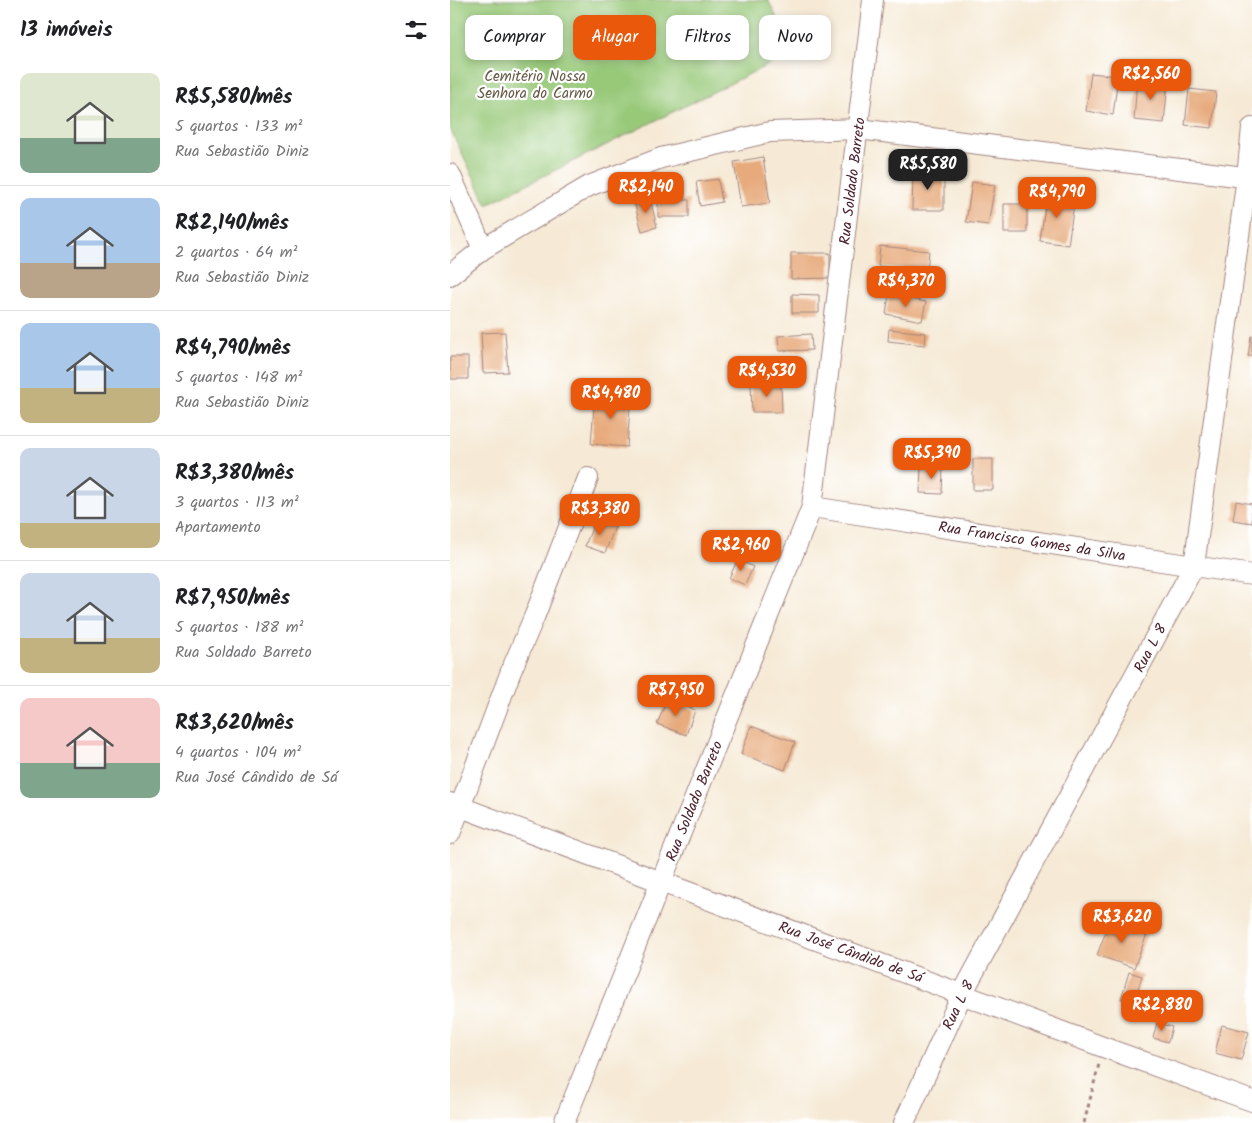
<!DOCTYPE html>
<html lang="pt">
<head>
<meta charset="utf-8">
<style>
	:root { --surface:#fff; --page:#f6f6f6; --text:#202124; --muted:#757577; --line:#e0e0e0; --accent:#ea580c }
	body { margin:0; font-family:Kalam,sans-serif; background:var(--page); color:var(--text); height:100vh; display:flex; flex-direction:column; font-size:19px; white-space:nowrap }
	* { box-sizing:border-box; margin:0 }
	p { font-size:16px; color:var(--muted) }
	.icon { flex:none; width:28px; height:28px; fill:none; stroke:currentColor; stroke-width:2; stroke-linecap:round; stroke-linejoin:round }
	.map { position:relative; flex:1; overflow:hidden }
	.side { display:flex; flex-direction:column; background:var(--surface); width:450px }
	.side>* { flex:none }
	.top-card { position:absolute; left:15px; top:15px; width:475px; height:45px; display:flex; gap:10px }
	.price { position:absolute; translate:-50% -42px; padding:0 11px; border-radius:10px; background:var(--accent); color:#fff; font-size:16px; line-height:32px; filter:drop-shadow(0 1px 2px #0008) }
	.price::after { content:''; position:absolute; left:50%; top:30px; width:15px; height:11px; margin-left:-8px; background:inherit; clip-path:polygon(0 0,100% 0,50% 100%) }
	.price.current { background:#222; color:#fff }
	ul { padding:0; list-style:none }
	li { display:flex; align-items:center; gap:15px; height:125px; padding:0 20px }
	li+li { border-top:1px solid var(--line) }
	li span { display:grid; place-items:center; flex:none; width:140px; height:100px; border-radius:10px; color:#555 }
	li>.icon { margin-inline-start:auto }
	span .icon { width:60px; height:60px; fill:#fffc; stroke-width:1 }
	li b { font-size:21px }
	h2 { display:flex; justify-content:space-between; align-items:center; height:60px; padding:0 20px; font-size:21px }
	.pill { padding:0 18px; border-radius:10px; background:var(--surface); box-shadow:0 2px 8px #0003; font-size:18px; line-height:45px }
	.pill.current { background:var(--accent); color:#fff }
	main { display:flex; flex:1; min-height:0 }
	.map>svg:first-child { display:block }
</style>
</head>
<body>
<main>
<section class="side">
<h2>13 imóveis<svg class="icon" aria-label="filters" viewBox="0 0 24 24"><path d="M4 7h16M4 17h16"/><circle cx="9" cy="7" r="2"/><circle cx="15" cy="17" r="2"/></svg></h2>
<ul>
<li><span style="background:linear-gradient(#dfe7d0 65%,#7fa58c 0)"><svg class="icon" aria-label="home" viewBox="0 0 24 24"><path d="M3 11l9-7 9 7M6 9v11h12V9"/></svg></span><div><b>R$5,580/mês</b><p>5 quartos · 133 m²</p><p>Rua Sebastião Diniz</p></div></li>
<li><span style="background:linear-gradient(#a9c7e8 65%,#b9a48a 0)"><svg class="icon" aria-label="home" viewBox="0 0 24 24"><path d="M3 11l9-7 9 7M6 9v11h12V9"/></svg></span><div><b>R$2,140/mês</b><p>2 quartos · 64 m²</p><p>Rua Sebastião Diniz</p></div></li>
<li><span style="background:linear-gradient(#a9c7e8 65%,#c2b280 0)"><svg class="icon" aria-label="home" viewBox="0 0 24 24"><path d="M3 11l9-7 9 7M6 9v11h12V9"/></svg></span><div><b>R$4,790/mês</b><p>5 quartos · 148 m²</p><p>Rua Sebastião Diniz</p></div></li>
<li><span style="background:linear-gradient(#c9d6e8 75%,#c2b280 0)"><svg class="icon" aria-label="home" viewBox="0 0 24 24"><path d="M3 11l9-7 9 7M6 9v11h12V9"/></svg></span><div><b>R$3,380/mês</b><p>3 quartos · 113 m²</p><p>Apartamento</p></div></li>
<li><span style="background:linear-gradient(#c9d6e8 65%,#c2b280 0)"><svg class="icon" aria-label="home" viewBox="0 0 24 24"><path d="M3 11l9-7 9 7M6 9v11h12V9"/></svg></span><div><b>R$7,950/mês</b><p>5 quartos · 188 m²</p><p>Rua Soldado Barreto</p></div></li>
<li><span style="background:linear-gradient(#f6c9c9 65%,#7fa58c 0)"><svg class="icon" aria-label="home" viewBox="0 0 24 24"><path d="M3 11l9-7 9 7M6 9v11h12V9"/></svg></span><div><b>R$3,620/mês</b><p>4 quartos · 104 m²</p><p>Rua José Cândido de Sá</p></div></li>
</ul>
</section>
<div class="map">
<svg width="802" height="1123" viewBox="0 0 802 1123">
	<rect width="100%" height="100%" fill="#fff"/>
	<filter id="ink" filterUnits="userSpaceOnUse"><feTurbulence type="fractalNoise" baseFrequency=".02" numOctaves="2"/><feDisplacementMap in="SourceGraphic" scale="10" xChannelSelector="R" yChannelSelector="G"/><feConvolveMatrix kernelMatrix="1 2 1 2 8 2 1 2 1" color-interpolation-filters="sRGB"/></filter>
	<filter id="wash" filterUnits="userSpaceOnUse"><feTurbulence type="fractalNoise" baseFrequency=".0096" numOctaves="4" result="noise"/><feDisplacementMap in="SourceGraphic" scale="20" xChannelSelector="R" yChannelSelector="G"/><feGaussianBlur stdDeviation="1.12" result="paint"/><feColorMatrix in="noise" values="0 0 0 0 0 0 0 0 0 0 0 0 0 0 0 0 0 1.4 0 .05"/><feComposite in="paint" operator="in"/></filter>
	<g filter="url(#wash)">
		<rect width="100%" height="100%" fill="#f6ead6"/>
		<path fill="#98c979" stroke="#717452" d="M0,0H318L344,52L37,204L0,129Z"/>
		<g id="blocks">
			<path fill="#e7aa7b" d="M641,73L668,76L663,115L636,111Z
				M687,79L718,82L714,123L684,120Z
				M739,89L766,92L762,128L735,125Z
				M313,157L320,203L291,207L284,162Z
				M463,172H494V210H462Z
				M268,179L272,202L250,206L246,182Z
				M522,182L545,185L538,225L516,222Z
				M597,193L625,197L618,245L590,241Z
				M200,198L207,227L192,231L184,202Z
				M208,200H239V217H208Z
				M554,204H577V233H554Z
				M430,246L479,251L477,271L428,266Z
				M341,253H380V278L341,279Z
				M342,294L369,295V313H342Z
				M439,295L476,302L472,321L436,314Z
				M439,329L476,333L475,345L438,341Z
				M55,332L58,372L33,373L31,333Z
				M361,334L362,350L329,351L328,336Z
				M801,336H802V356H798Z
				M0,357H18V379H0Z
				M331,383L332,412H302L301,384Z
				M145,393L181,395L177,447L141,444Z
				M523,459H543V490H523Z
				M471,466L493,467L492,494L470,493Z
				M786,501L802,504V523L783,520Z
				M145,520L165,527L155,553L135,546Z
				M288,559L303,567L295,585L279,578Z
				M217,700L245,710L236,735L207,724Z
				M301,726L345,742L335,770L291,754Z
				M660,921L697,934L684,968L647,955Z
				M679,972L692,976L684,1003L671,999Z
				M707,1023L722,1027L718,1042L703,1038Z
				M772,1025L799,1032L791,1060L765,1053Z"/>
		</g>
	</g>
	<g filter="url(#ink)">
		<use href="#blocks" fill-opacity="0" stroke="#a08480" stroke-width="1"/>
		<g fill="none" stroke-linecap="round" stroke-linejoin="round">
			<g stroke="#a08480" stroke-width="22">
				<path id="minor" d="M0,174L33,249
					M0,275L33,249L139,186L211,158L320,132L409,129L802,178
					M362,507L802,575
					M0,803L653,1047L802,1101
					M0,834L61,671L85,615L138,478
					M114,1123L362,507L423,0
					M454,1123L512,994L744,566L797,177L802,128"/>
			</g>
			<path stroke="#a08480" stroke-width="3" stroke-dasharray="4 4" stroke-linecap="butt" d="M634,1123L649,1064"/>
			<use href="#minor" stroke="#fff" stroke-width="20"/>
		</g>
	</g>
	<g text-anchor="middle" stroke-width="4.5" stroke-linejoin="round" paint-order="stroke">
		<g font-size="15" fill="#655a46" stroke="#fff">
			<text x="85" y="81">Cemitério Nossa<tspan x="85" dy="17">Senhora do Carmo</tspan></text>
		</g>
		<g font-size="15" fill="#4a1f2b" stroke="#fff">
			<text transform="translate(402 181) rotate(-83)" y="5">Rua Soldado Barreto</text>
			<text transform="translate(582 541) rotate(9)" y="5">Rua Francisco Gomes da Silva</text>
			<text transform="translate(700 648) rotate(-62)" y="5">Rua L 8</text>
			<text transform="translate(244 801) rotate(-68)" y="5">Rua Soldado Barreto</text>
			<text transform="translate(401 952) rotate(20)" y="5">Rua José Cândido de Sá</text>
			<text transform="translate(508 1005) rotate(-64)" y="5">Rua L 8</text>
		</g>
	</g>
</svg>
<b class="price" style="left:701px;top:101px">R$2,560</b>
<b class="price current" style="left:478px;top:191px">R$5,580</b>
<b class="price" style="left:196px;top:214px">R$2,140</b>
<b class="price" style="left:607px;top:219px">R$4,790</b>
<b class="price" style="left:456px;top:308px">R$4,370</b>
<b class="price" style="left:317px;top:398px">R$4,530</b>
<b class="price" style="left:161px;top:420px">R$4,480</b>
<b class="price" style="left:482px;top:480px">R$5,390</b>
<b class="price" style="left:150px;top:536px">R$3,380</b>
<b class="price" style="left:291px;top:572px">R$2,960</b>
<b class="price" style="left:226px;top:717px">R$7,950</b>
<b class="price" style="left:672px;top:944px">R$3,620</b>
<b class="price" style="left:712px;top:1032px">R$2,880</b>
<div class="top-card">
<a class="pill">Comprar</a>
<a class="pill current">Alugar</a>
<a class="pill">Filtros</a>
<a class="pill">Novo</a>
</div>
</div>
</main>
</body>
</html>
